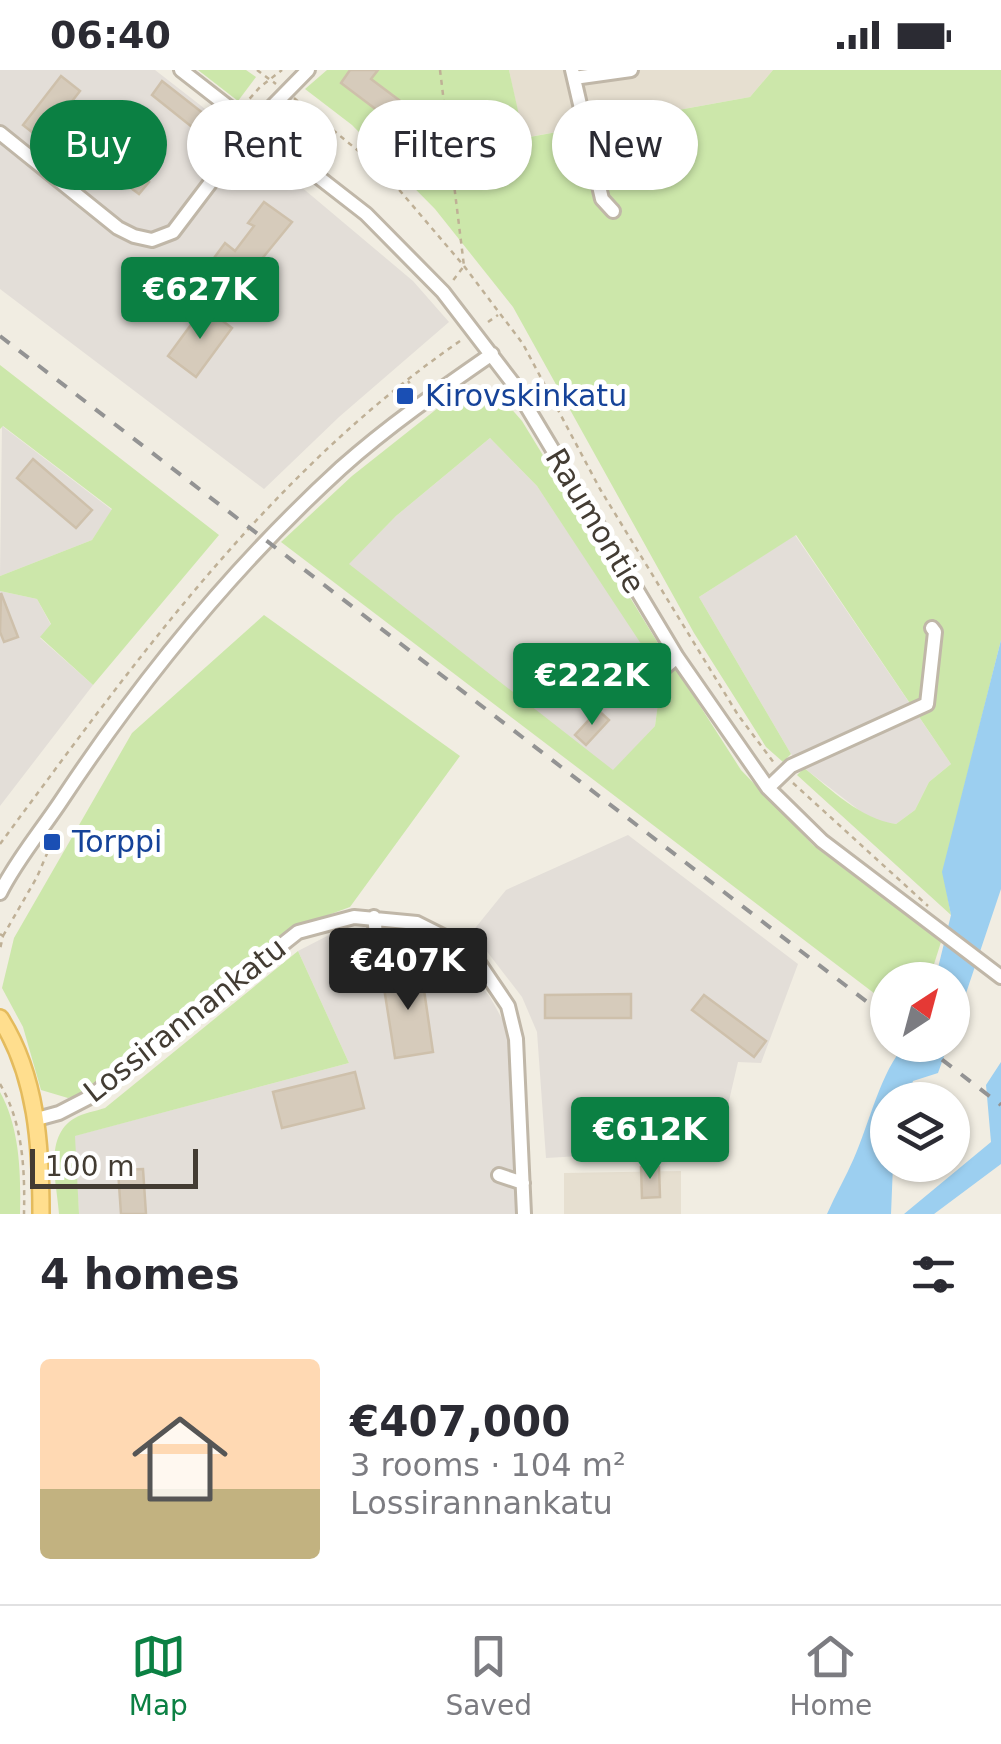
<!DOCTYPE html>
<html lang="en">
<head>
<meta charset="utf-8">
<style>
	:root { --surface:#fff; --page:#f7f7f7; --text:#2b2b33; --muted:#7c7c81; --line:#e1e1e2; --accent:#0b8043 }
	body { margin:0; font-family:"DejaVu Sans",sans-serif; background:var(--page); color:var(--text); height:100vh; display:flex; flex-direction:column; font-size:38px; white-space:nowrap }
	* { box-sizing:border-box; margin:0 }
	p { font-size:32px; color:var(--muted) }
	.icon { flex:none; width:55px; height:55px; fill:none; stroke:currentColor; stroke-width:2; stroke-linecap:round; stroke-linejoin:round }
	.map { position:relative; height:1144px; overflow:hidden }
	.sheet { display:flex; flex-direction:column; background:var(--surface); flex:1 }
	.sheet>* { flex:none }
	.banner { position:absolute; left:30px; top:30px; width:942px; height:90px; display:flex; gap:20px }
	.needle { width:65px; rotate:36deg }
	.fabs { position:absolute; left:870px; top:892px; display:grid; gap:20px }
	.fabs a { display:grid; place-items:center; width:100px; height:100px; border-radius:50%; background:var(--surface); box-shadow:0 2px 8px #0004; font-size:50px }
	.scale { position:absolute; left:30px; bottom:25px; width:168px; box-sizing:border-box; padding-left:10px; border:5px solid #433c33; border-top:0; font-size:28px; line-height:35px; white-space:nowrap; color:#433c33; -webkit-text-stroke:8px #fff; paint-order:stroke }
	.price { position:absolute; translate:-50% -85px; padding:0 22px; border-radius:10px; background:var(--accent); color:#fff; font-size:32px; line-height:65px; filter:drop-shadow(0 2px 5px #0008) }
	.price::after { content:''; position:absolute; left:50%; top:60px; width:30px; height:22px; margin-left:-15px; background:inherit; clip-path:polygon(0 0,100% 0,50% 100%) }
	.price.current { background:#222; color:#fff }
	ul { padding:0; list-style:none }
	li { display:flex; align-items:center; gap:30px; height:250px; padding:0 40px }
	li span { display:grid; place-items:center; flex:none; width:280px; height:200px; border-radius:10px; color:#555 }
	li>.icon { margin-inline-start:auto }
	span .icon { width:120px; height:120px; fill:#fffc; stroke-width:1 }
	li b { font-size:42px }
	h2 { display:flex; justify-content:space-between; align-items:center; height:120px; padding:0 40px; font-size:42px }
	.pill { padding:0 35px; border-radius:45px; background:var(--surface); box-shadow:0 2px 8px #0004; font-size:35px; line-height:90px }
	.pill.current { background:var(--accent); color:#fff }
	.status { display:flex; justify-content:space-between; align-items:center; height:70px; padding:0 50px; background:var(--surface); direction:ltr }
	.status svg { height:28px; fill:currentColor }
	.tab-bar { display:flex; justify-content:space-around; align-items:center; height:140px; border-top:2px solid var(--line); background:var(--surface); font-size:28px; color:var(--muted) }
	.tab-bar a { display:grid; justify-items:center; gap:5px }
	.tab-bar .current { color:var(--accent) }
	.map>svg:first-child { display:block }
</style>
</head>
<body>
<div class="status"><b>06:40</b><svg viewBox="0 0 49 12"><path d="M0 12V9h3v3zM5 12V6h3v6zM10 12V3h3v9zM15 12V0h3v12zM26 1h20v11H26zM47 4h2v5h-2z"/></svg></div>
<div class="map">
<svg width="1001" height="1144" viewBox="0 0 1001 1144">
	<rect width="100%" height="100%" fill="#f1ede2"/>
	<path fill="#e6dfd0" d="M509,0H773L750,27L523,68Z
		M681,1101V1144H564V1103Z"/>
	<path fill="#e3ded8" d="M0,0H155L249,73L413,211L449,252L339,347L264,419L0,219Z
		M2,356L112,440L92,470L0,506Z
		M490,368L537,416L662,603L655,656L613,701L348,494L396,446Z
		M795,465L951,694L929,712L915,740L896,754L880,752L864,744L804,698L791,684L699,527Z
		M0,521L37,529L51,555L40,568L93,615L0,736Z
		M628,765L798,894L761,993L738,992L718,1078L546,1088L537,962L522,927L472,862L506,820Z
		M363,857L403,861L438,874L467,899L490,927L507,958L518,1144H79L74,1066L349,993L298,881L331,864Z"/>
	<path fill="#cce7aa" d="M198,0H246L256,7L238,31Z
		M327,0H509L524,68L750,27L773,0H1001V570L943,802L951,845L797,705L804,698C831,719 860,749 896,754L915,740L929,712L951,694L796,465L699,527L791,684L783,692L766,677L694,563L513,237L435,139L352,55L305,19Z
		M0,295L219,465L93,615L40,567L51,554L37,529L0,521V506L92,470L112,439L3,356L0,359Z
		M493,318L522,351L664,583L655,595L537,416L490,368L396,446L349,494L613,700L655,656L662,603L677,600L741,700L813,775L941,872L929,910H888L887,933L281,472L352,406L448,330Z
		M264,545L460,686L350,837L304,854L95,1020L68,1028L41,1020L23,957L2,918L14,868L132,663Z
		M298,881L349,993L75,1066L79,1144H59C57,1114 43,1066 75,1048C83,1043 96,1041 105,1038Z
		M0,1022C20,1058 21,1104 20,1144H0Z"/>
	<path fill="#9ccff0" d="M1001,570V819L953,962L952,910H935L951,845L942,802Z
		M905,975H948L938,1003L913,1011L908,1030H888V1095H893L891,1144H827C835,1125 846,1107 854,1088C869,1054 881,1001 905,975Z
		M1001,992V1094L934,1144H904L991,1072L986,1015Z"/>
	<path fill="#d6cbbb" stroke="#cec0ab" stroke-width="2.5" d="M350,0H378L371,9L399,30L386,47L341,13Z
		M61,6L80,21L42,70L23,55Z
		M162,11L218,55L207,69L152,25Z
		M131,61L155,79L137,103L149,112L139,124L104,98Z
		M264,132L292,152L256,196L263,202L252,217L214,188L225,173L235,181L254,156L248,153Z
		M204,237L232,258L196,307L168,286Z
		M33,389L92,440L76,458L17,408Z
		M1,523L18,567L4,572L0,562Z
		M598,640L609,650L586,675L575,665Z
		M421,899L433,982L395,988L382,905Z
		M631,924V948H545V925Z
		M704,925L766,971L754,987L692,940Z
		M355,1002L364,1038L282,1058L273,1022Z
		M641,1097H659L660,1127L642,1128Z
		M143,1099L146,1144H121L118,1100Z"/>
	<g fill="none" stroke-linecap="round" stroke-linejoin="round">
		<g stroke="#c0b7a8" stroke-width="18">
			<path id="minor" d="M181,0L366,144L443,222L512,312L677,587L768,718L822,771L1001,907
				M572,0L602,129L613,141
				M574,8L631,0
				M0,63L118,158L134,166L152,170L173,162L254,55L308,0
				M634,624L677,587
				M768,718L791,696L927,634L935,562L932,558
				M0,823C17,789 42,760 63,728C142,609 235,495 341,398C388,356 440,320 492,284
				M374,847L379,889
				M37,1049L59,1043L90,1027L298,862L354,847L417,853L451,870L479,893L508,936L516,969L524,1144
				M499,1105L523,1113"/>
		</g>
		<g stroke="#e4bb5d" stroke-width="20">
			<path id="major" d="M0,948C37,1006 41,1077 41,1144"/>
		</g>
		<path stroke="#bfb096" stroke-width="2.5" stroke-dasharray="5 5" stroke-linecap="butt" d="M257,0L276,14
			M440,0L464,196L451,213
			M294,28L384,102L464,196L523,274L600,419L738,645L774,693
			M243,36L260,17L282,0
			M488,252L498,245
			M396,333L414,319L408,311
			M793,713L928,836
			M0,774C137,589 269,403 460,271
			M0,864L3,866L0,879
			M3,866L37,807L52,772
			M0,1014C23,1053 25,1100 24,1144"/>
		<use href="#minor" stroke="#fff" stroke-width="12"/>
		<use href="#major" stroke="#ffde8e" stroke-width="15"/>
		<path stroke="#939393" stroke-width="4" stroke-dasharray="12 12" stroke-linecap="butt" d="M0,266L888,948
			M923,975L1001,1035"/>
	</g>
	<g fill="#1a4fb4" stroke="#fff" stroke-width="4">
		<rect x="395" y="316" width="20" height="20" rx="5"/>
		<rect x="42" y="762" width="20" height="20" rx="5"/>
	</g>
	<g text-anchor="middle" stroke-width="10" stroke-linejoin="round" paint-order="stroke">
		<g font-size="30" fill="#164399" stroke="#fff" text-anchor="start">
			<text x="425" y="336">Kirovskinkatu</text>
			<text x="72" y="782">Torppi</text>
		</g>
		<g font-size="30" fill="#433c33" stroke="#fff">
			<text transform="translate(595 451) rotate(59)" y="10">Raumontie</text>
			<text transform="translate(185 950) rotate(-38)" y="10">Lossirannankatu</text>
		</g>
	</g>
</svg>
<div class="fabs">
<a><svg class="needle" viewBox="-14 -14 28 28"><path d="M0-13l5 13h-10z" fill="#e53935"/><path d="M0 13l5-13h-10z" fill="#7c7c81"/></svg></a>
<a><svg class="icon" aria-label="layers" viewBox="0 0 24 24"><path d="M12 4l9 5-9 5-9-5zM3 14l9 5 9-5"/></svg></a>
</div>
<div class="scale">100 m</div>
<b class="price" style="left:200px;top:272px">€627K</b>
<b class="price" style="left:592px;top:658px">€222K</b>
<b class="price current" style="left:408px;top:943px">€407K</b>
<b class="price" style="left:650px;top:1112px">€612K</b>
<div class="banner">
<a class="pill current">Buy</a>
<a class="pill">Rent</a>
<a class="pill">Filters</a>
<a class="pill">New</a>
</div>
</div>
<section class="sheet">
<h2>4 homes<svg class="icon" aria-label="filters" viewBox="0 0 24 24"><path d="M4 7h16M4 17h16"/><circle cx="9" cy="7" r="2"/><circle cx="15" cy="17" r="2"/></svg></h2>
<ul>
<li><span style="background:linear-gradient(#ffd9b3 65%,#c2b280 0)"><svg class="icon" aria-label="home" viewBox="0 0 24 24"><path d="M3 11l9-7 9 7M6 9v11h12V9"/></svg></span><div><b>€407,000</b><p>3 rooms · 104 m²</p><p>Lossirannankatu</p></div></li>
</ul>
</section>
<nav class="tab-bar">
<a class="current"><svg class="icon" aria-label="map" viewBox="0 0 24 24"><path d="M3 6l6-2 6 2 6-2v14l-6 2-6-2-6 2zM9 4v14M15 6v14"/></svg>Map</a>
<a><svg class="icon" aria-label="saved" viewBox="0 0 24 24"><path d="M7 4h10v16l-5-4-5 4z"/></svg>Saved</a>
<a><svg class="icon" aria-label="home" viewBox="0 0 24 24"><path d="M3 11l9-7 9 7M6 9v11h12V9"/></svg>Home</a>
</nav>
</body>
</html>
